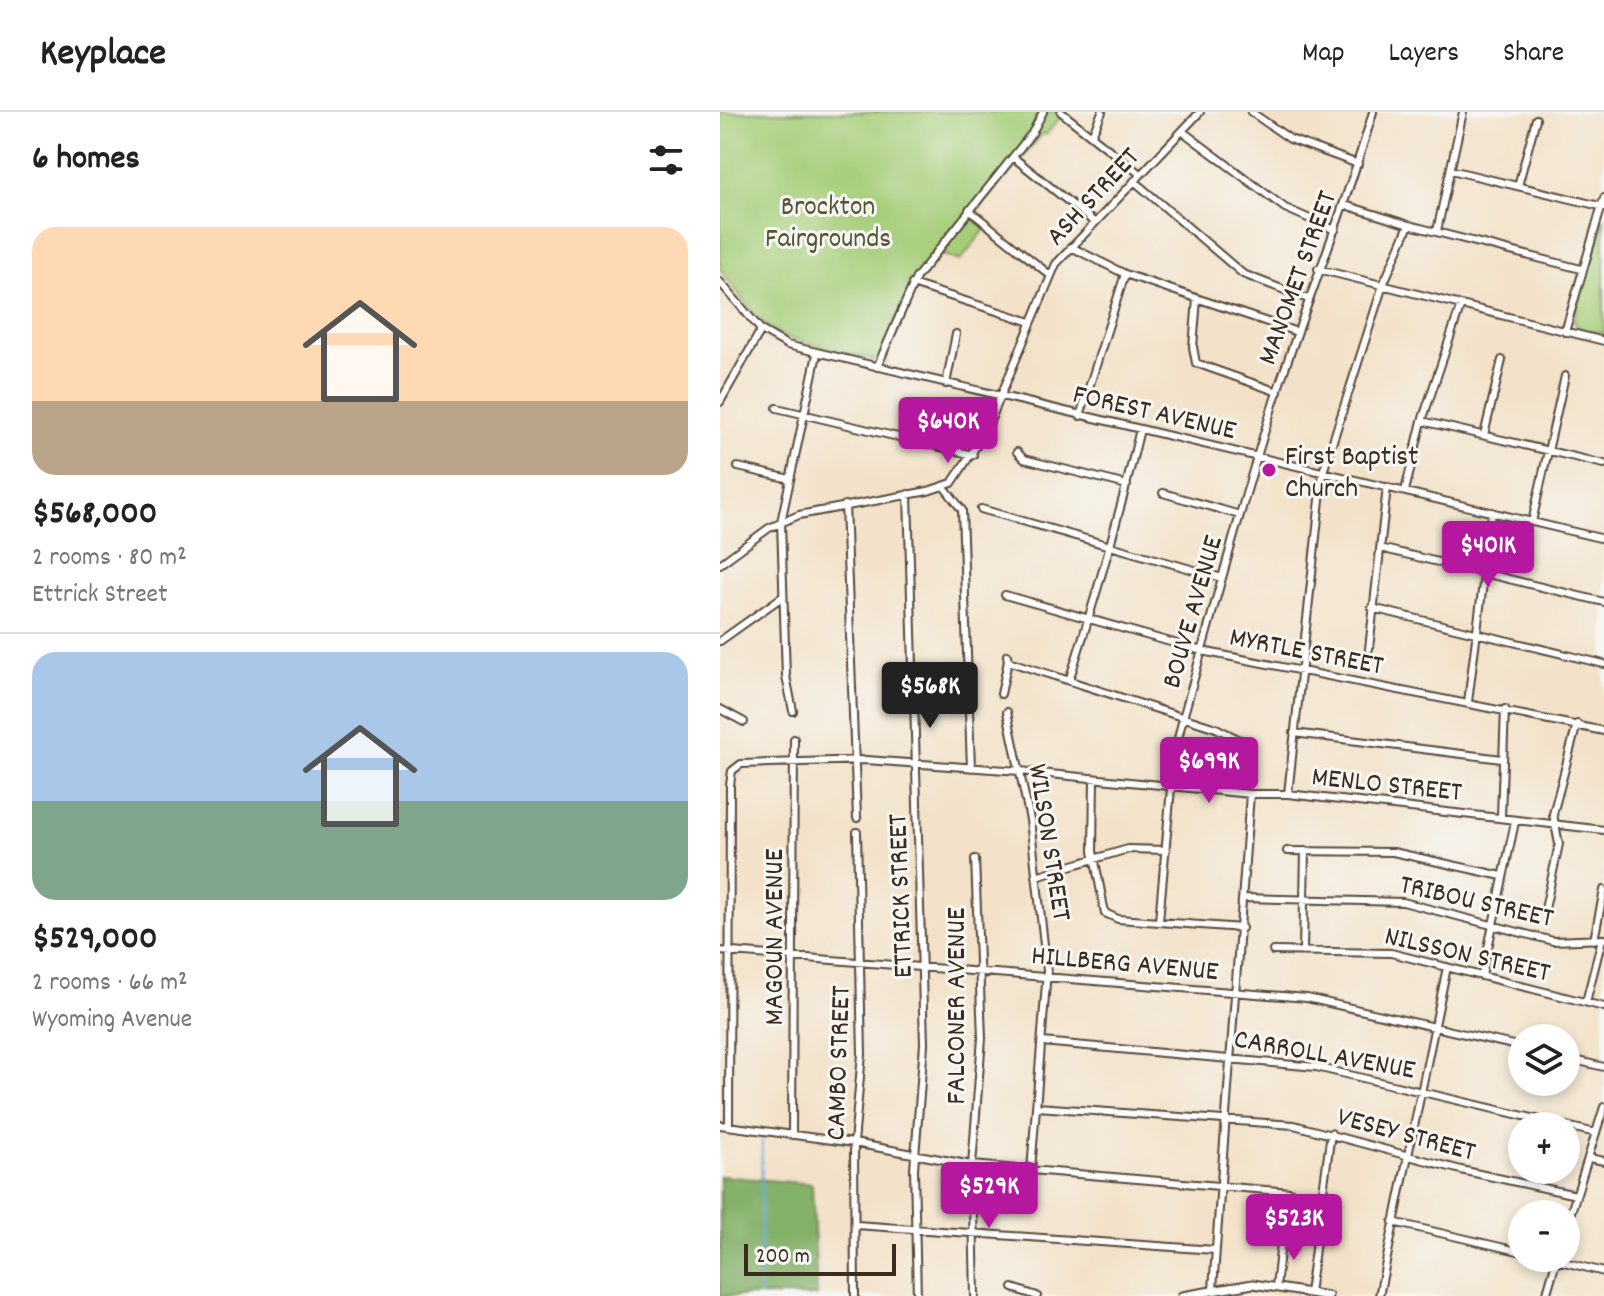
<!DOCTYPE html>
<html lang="en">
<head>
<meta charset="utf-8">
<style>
	:root { --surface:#fff; --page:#f6f6f6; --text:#222; --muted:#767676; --line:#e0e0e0; --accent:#b5179e }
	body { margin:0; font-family:Dekko,sans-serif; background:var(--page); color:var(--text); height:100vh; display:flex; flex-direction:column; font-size:30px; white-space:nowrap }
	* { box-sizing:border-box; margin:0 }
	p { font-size:26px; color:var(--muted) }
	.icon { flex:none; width:44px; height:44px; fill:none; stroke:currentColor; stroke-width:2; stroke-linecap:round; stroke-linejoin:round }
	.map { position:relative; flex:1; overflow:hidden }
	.details { display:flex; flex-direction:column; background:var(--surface); width:720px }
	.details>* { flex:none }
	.fabs { position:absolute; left:788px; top:912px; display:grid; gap:16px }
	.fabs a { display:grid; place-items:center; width:72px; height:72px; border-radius:50%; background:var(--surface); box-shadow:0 4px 12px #0003; font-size:40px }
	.scale { position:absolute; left:24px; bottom:20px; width:152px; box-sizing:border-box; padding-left:8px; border:4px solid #3b2a1e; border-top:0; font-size:22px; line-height:28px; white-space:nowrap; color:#3b2a1e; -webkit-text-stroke:6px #f6f6f2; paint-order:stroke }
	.price { position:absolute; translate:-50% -68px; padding:0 18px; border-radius:8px; background:var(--accent); color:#fff; font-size:26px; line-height:52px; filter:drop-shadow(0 2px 4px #0008) }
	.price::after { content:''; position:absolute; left:50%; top:48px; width:24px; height:18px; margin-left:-12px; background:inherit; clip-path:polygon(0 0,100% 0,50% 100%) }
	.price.selected { background:#222; color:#fff }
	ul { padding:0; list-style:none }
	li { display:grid; align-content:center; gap:16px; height:424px; padding:0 32px }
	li+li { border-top:2px solid var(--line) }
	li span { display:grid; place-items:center; height:248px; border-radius:24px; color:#555 }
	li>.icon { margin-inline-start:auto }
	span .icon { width:144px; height:144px; fill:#fffc; stroke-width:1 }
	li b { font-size:34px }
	h2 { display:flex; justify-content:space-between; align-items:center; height:96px; padding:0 32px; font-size:34px }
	header { display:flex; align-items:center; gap:48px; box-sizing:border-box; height:112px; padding:0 40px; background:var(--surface); border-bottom:2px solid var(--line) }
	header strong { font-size:38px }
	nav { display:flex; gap:44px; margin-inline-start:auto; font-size:28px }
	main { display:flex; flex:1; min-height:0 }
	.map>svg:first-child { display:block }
</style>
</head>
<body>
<header>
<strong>Keyplace</strong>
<nav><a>Map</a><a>Layers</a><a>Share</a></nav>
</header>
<main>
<section class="details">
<h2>6 homes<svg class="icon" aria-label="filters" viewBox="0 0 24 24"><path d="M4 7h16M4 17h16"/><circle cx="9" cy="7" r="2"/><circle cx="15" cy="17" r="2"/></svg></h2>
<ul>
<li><span style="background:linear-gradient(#ffd9b3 70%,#b9a48a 0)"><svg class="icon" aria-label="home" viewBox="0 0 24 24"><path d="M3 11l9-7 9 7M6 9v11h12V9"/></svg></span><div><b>$568,000</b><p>2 rooms · 80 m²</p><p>Ettrick Street</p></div></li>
<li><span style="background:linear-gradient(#a9c7e8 60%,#7fa58c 0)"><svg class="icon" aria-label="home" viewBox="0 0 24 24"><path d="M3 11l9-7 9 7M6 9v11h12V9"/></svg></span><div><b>$529,000</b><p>2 rooms · 66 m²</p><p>Wyoming Avenue</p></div></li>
</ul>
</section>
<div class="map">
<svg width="884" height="1184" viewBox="0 0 884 1184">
	<rect width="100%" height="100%" fill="#f6f6f2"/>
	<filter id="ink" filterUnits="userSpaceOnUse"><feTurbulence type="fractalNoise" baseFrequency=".0125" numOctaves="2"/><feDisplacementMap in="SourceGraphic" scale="16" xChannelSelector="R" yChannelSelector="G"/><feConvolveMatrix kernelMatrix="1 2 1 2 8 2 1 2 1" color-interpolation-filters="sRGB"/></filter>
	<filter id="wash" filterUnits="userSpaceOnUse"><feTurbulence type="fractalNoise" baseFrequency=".006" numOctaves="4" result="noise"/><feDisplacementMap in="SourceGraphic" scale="32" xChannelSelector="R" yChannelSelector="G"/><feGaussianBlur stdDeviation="1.8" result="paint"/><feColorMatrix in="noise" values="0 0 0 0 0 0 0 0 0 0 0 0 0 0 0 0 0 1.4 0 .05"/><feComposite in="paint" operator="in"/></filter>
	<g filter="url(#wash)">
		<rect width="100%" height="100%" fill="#f3e2c9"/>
		<path fill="#a6ce79" stroke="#707c4c" stroke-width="2" d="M0,0H336L341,4L326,23L323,21L252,105L266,116L240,149L221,142L192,177L184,203L177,202L166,251L61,224L36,205L0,157Z
			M884,105V222L859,217L853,207Z"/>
		<path fill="#84b169" stroke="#606e44" stroke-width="2" d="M0,1064L92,1072L97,1184H0Z"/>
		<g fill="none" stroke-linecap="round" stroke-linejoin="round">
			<path stroke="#68abdd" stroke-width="2" d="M40,1184L42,1026"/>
		</g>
	</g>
	<g filter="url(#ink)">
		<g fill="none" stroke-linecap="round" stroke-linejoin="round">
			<g stroke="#574638" stroke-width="10">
				<path id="minor" d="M341,0L420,62
					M531,0L570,27L638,52
					M462,19L565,96L615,118
					M372,23L382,0
					M293,45L374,110
					M731,58L884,95
					M414,69L523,162L588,187
					M798,74L816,7
					M625,93L689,113L861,157
					M249,98L330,163
					M717,119L743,0
					M351,135L405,162L577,220
					M598,157L884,229
					M0,170L41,218L67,233L884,427
					M192,172L311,210
					M477,187L473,235L476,251L558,280
					M845,220L884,86
					M157,255L196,166L312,21L323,0
					M226,272L236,222
					M0,290L41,218
					M57,296L253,343
					M360,304L405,162
					M702,309L884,352
					M764,323L782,248
					M297,340L304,347L407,373
					M18,355L70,367
					M225,376L242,398L251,656
					M685,379L702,309L741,193
					M443,381L520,403
					M188,382L204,932L194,1057L197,1184
					M125,393L137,706
					M261,397L502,466
					M812,410L845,264
					M660,436L884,490
					M0,452L49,416L79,403L208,379L232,371L266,319L336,152L480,0
					M285,483L482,539L884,619
					M652,496L884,552
					M0,529L62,485
					M649,537L667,375
					M287,543L288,549L496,616L522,629
					M349,569C376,485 400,402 420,317
					M281,582L288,549
					M748,590L772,400
					M0,597L24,610
					M73,599L66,564L61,410L97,242
					M287,600L310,708L327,859L311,1058
					M574,621L782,647
					M374,667L373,739L385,801L398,807L522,816
					M568,682L603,360L663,173L689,113
					M781,704L785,597
					M567,739L673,740L782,764
					M316,764L408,737L446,738
					M524,786L683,790L833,829L884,827
					M825,797L839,732L833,702L857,612
					M439,809L454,643L463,606C494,496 523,385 558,277C589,184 626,94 653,0
					M874,828L884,778
					M0,839L587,886L802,935
					M553,839L671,841L884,895
					M583,839L585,739
					M762,864L795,710
					M866,890L882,827
					M322,930L596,955L876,1021
					M846,946L884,955
					M317,995L574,1013L741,1058L856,1083
					M0,1013L134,1031L252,1053L570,1080
					M9,1014L10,673L12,659L21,652L146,648L300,659L530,682H568L884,718
					M72,1023L74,627
					M869,1046L884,1049
					M673,1110L802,1140
					M136,1113L495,1138
					M846,1116L884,995
					M828,1146L884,1160
					M556,1175L562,1122
					M293,1176L317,1184
					M493,1177L530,682
					M589,1181L611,1021
					M135,1184L134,1031L142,942L137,720
					M255,1184L252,1053L262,926L255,747
					M659,1184L727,855
					M826,1184L837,1146"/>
			</g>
			<g stroke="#574638" stroke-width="11">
				<path id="major" d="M462,1184L533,1172L608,1184"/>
			</g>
			<use href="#minor" stroke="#fff" stroke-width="6"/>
			<use href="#major" stroke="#fff" stroke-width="7"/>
		</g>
	</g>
	<circle fill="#b5179e" stroke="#f6f6f2" stroke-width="3" cx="549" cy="358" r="8"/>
	<g text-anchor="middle" stroke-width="6" stroke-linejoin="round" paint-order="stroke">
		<g font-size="28" fill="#3b2a1e" stroke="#f6f6f2">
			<text transform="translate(371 83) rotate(-47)" y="10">ASH STREET</text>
			<text transform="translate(575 165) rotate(-70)" y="10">MANOMET STREET</text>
			<text transform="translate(435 298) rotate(13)" y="10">FOREST AVENUE</text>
			<text transform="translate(470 499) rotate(-74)" y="10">BOUVE AVENUE</text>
			<text transform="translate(587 537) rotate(11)" y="10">MYRTLE STREET</text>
			<text transform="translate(667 670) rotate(6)" y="10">MENLO STREET</text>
			<text transform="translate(332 730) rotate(81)" y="10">WILSON STREET</text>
			<text transform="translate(178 784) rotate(-92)" y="10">ETTRICK STREET</text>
			<text transform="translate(757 787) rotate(13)" y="10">TRIBOU STREET</text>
			<text transform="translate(52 825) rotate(-90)" y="10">MAGOUN AVENUE</text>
			<text transform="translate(748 840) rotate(13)" y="10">NILSSON STREET</text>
			<text transform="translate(405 849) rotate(5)" y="10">HILLBERG AVENUE</text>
			<text transform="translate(234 894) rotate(-90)" y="10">FALCONER AVENUE</text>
			<text transform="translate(605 940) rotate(10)" y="10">CARROLL AVENUE</text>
			<text transform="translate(116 951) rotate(-88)" y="10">CAMBO STREET</text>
			<text transform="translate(687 1020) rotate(15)" y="10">VESEY STREET</text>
		</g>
		<g font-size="28" fill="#565335" stroke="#f6f6f2">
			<text x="108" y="102">Brockton<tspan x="108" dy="32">Fairgrounds</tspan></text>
		</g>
		<g font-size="28" fill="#3b2a1e" stroke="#f6f6f2" text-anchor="start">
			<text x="565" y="352">First Baptist<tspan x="565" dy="32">Church</tspan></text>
		</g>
	</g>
</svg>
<div class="fabs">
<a><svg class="icon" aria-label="layers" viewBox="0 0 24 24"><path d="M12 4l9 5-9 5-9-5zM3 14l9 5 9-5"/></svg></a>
<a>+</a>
<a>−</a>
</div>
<div class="scale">200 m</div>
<b class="price" style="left:228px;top:353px">$640K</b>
<b class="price" style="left:768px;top:477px">$401K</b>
<b class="price selected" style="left:210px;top:618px">$568K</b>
<b class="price" style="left:489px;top:693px">$699K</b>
<b class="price" style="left:269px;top:1118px">$529K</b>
<b class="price" style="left:574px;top:1150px">$523K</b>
</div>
</main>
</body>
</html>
